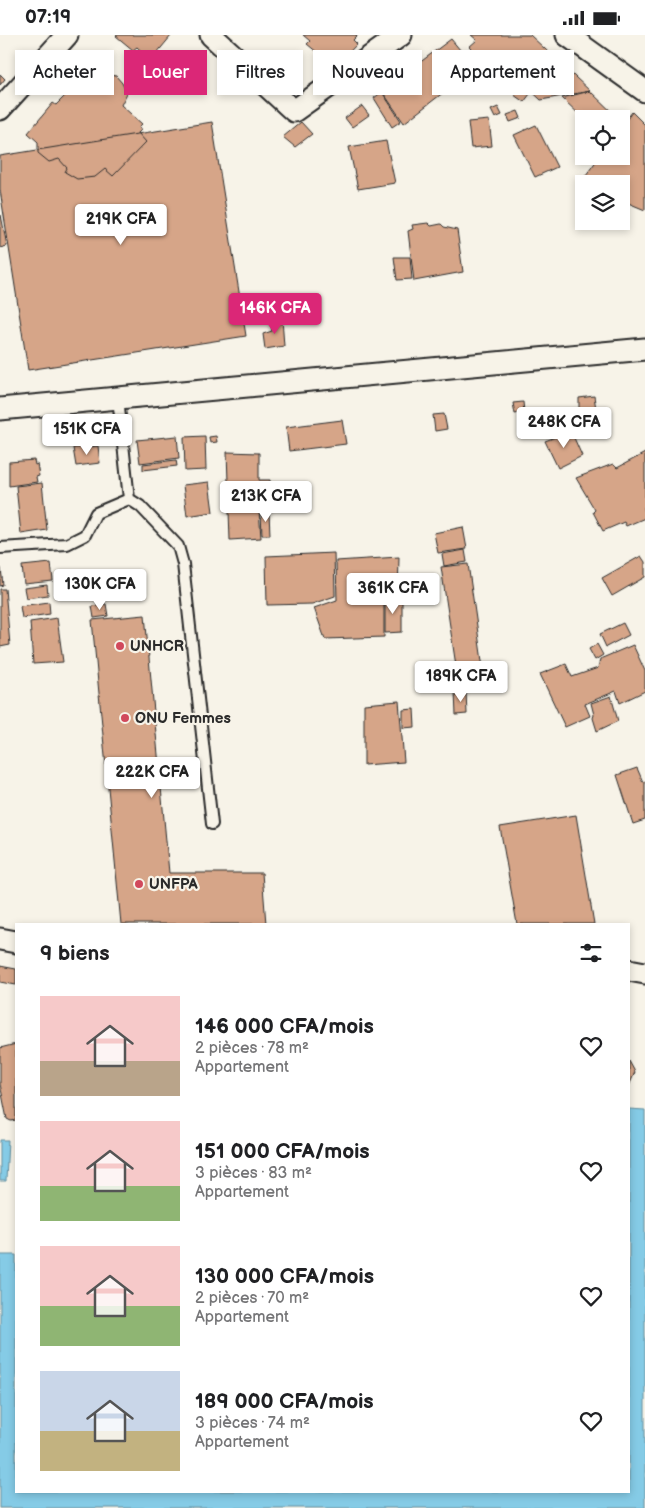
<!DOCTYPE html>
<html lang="fr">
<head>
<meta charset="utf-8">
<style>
	:root { --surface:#fff; --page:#f2f2f2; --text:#202124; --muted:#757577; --accent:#db2777 }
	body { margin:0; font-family:"Balsamiq Sans",sans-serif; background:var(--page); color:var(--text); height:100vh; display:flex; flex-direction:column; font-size:19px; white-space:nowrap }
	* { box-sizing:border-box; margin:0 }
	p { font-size:16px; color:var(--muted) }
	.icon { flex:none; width:28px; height:28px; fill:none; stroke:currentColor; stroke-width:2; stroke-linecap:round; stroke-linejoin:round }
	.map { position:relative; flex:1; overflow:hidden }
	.sheet { position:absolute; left:15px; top:888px; width:615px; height:570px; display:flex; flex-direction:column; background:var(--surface); border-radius:0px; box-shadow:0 2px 8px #0003 }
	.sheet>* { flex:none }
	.banner { position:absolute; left:15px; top:15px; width:615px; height:45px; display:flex; gap:10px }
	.tools { position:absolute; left:575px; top:75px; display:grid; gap:10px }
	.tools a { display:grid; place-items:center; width:55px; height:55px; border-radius:0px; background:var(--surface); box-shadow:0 2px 8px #0003; font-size:25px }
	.price { position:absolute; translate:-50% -42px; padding:0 11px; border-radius:5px; background:#fff; color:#222; font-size:16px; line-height:32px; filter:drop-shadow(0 1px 2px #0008) }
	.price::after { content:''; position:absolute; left:50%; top:30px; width:15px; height:11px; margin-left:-8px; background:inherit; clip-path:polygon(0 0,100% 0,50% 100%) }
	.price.current { background:var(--accent); color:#fff }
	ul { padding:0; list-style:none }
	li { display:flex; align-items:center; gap:15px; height:125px; padding:0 25px }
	li span { display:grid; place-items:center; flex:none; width:140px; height:100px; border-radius:0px; color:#555 }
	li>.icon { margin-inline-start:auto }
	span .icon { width:60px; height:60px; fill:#fffc; stroke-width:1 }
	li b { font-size:21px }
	h2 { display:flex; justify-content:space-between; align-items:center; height:60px; padding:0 25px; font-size:21px }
	.pill { padding:0 18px; border-radius:0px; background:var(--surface); box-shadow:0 2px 8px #0003; font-size:18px; line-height:45px }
	.pill.current { background:var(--accent); color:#fff }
	.status { display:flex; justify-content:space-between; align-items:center; height:35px; padding:0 25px; background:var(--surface); direction:ltr }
	.status svg { height:14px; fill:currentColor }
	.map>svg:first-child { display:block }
</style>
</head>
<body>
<div class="status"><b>07:19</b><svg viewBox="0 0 49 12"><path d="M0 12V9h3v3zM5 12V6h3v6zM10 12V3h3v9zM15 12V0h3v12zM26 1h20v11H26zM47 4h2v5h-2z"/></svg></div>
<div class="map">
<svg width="645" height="1473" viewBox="0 0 645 1473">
	<rect width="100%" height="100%" fill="#f7f3e8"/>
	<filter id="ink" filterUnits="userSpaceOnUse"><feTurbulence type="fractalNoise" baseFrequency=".02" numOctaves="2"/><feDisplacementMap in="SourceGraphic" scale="10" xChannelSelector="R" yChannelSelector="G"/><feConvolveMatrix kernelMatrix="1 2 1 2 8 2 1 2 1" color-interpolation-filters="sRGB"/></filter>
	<g filter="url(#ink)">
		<path fill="#85cbe6" stroke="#618b9b" d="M629,1074L645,1075V1473H0V1220H16V1456H629Z
			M0,1105H8L6,1146H0Z"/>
		<path fill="#d6a588" stroke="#2b2b2b" d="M117,0H170L171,1L151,25L137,12L133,15L116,1Z
			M303,0H358L353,5L357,9L335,32L307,9L310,6Z
			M471,0H530L590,56L541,65L492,19L486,28L469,12L477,5Z
			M451,4L475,33L404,88L382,56Z
			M78,32L94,46L103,39L116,41L122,48L127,58L121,70L142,89L139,92L141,95L138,98L146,107L113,141L105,134L95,142L77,144L65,137L67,133L59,124L49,127L38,118V107L28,98L53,68L56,70L66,60L58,53Z
			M0,39L5,44L0,50Z
			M520,52L530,59L524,67L514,60Z
			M590,56L618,83L584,84L562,63Z
			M382,57L401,86L392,92L374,63Z
			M362,71L369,80L352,92L345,83Z
			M498,72L502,80L495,83L491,75Z
			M518,76L521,83L510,87L507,80Z
			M632,77L645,90V175L621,165V149H584L580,148L600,121H621V92Z
			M489,85L492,111L471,113L468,87Z
			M212,87L246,301L28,335L0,155V121Z
			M301,87L312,99L295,112L283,102Z
			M536,90L557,132L535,142L514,100Z
			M386,106L395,148L358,154L349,112Z
			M1,180L7,211L0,213V181Z
			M428,188L431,191L441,189L444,192L457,195L463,237L414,246L408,196L413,194L412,190Z
			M394,222H410L412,244L397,245Z
			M282,284L284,311L265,314L263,299L272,296L271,285Z
			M594,361L596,374L579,377V363Z
			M523,367L524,377L515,379L513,368Z
			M444,379L447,394L435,396L433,380Z
			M342,385L346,409L289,416L286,392Z
			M571,396L582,421L558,433L545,406Z
			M177,401L179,423L140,428L137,405Z
			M205,401L206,435L185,436L184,402Z
			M216,401L217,407L210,408L209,402Z
			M98,411L100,428L76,431L73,413Z
			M227,417L259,418V445H270V474H259L261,503L230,505Z
			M645,418V472H644L645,483L626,491L624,487L603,496L593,477L595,475L576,443L613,429L617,433Z
			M34,425L35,430L37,429L39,441L36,442L37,447L9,451V427Z
			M176,425L177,431L143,435V429Z
			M209,447L213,477L187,481L183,450Z
			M42,448L47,495L21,499L16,451Z
			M261,477H269L270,500H262Z
			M463,492L467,514L438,518L434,498Z
			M465,515L467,527L444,531L442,519Z
			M334,518L335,561L312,569L267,570L266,521Z
			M641,521L645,527V542L612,561L602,543Z
			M399,522L398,561L384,563V602L325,604L314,573L337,565L336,526Z
			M51,528L53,546L24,549L22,531Z
			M468,529L484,640L458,644L441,532Z
			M0,533H1L3,550L0,551Z
			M47,550L48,560L26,563L24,553Z
			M0,554H5L10,610L0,612Z
			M385,563H402V597L385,598Z
			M49,567L50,579L22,583L20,571Z
			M106,569L108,581L94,583L92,571Z
			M145,580L169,838H262L266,889H121L92,585Z
			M57,583L63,627L33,629L30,587Z
			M623,588L629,600L606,612L600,599Z
			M597,609L603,620L595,625L589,614Z
			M633,610L645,636V656L620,668L616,656L585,669L590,681L565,692L540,639L566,629L572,642L598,633L600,624Z
			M455,657H466L467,679L456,680Z
			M611,661L618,686L597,696L593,683L594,680L591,668Z
			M399,666L404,727L364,730V669Z
			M414,674L415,692L403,693V675Z
			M637,733L643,747L645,746V785L633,789L617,740Z
			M576,780L594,889H517L500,792Z
			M0,931L16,934V950L0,947Z
			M16,1009V1085L11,1086L7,1084L0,1049V1013Z
			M629,1026L635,1037L629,1051Z"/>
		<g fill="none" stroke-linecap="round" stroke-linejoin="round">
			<g stroke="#2b2b2b" stroke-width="14">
				<path id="service" d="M118,363L129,464L140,471L178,511L183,529L212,789
					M0,513L67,509L85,500L96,478L129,464"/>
			</g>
			<g stroke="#2b2b2b" stroke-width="25">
				<path id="minor" d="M211,0L294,76L401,0
					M567,0L645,56
					M0,74L67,0
					M0,374L645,314
					M0,904L16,907
					M629,935L645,938"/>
			</g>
			<use href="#service" stroke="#f7f3e8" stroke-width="10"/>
			<use href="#minor" stroke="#f7f3e8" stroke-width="21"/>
		</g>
	</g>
	<g fill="#d1495b" stroke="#f7f3e8" stroke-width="2">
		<circle cx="120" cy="611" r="5"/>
		<circle cx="125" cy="683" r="5"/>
		<circle cx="139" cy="849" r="5"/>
	</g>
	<g text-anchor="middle" stroke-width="4.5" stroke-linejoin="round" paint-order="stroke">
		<g font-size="15" font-weight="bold" fill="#2b2b2b" stroke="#f7f3e8" text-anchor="start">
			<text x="130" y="616">UNHCR</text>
			<text x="135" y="688">ONU Femmes</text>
			<text x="149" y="854">UNFPA</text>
		</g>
	</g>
</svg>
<div class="tools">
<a><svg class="icon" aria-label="locate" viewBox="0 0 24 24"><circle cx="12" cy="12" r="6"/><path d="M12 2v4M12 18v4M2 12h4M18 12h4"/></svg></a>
<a><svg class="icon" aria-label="layers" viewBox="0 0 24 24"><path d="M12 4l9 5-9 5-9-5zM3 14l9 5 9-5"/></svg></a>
</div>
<b class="price" style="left:121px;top:211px">219K CFA</b>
<b class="price current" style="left:275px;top:300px">146K CFA</b>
<b class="price" style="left:564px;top:414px">248K CFA</b>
<b class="price" style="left:87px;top:421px">151K CFA</b>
<b class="price" style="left:266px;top:488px">213K CFA</b>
<b class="price" style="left:100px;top:576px">130K CFA</b>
<b class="price" style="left:393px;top:580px">361K CFA</b>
<b class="price" style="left:461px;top:668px">189K CFA</b>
<b class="price" style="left:152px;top:764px">222K CFA</b>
<div class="banner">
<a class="pill">Acheter</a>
<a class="pill current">Louer</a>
<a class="pill">Filtres</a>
<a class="pill">Nouveau</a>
<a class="pill">Appartement</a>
</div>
<section class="sheet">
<h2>9 biens<svg class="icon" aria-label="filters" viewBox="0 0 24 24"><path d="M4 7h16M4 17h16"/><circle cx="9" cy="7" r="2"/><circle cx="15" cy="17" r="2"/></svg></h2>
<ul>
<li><span style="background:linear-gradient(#f6c9c9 65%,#b9a48a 0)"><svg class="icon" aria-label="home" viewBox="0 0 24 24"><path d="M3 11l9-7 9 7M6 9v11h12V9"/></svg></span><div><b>146 000 CFA/mois</b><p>2 pièces · 78 m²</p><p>Appartement</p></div><svg class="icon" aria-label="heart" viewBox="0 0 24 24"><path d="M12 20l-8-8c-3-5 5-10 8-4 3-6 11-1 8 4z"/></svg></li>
<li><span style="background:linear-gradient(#f6c9c9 65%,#8fb573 0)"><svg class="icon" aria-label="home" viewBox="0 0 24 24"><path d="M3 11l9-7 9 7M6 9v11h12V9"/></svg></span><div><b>151 000 CFA/mois</b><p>3 pièces · 83 m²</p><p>Appartement</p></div><svg class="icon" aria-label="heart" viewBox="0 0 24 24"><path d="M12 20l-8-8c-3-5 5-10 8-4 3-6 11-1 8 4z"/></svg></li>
<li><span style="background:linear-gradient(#f6c9c9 60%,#8fb573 0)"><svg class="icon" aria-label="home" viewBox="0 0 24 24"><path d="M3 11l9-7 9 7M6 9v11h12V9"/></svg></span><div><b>130 000 CFA/mois</b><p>2 pièces · 70 m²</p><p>Appartement</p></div><svg class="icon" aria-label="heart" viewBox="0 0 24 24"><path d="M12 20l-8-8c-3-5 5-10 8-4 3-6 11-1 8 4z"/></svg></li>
<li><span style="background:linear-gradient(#c9d6e8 60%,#c2b280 0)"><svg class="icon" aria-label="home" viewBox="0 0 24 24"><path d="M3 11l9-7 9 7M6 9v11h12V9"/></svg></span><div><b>189 000 CFA/mois</b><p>3 pièces · 74 m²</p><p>Appartement</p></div><svg class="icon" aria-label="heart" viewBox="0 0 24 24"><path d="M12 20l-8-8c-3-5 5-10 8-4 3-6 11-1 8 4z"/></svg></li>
</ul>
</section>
</div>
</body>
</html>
